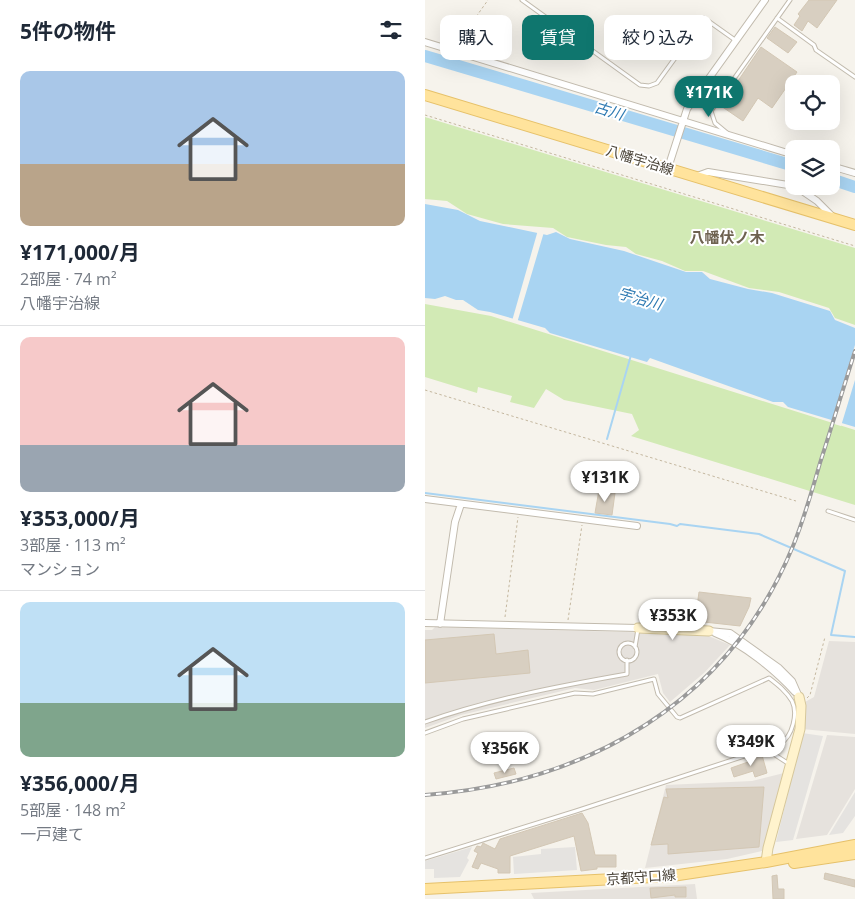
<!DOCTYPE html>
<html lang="ja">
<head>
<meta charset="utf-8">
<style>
	:root { --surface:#fff; --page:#f6f6f7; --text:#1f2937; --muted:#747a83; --line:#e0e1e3; --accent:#0f766e }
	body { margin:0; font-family:"Open Sans","Noto Sans JP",sans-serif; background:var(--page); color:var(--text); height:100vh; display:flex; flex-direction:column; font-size:19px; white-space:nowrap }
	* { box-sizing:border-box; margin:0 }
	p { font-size:16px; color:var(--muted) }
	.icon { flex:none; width:28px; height:28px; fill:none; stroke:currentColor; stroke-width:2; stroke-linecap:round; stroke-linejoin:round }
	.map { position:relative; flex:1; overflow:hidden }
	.sheet { display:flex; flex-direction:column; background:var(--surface); width:425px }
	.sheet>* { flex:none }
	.hud { position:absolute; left:15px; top:15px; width:340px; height:45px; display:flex; gap:10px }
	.controls { position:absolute; left:360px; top:75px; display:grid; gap:10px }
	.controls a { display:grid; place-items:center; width:55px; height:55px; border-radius:10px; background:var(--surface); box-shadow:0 5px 20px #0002; font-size:25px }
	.price { position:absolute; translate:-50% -42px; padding:0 11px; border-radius:18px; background:#fff; color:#222; font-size:16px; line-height:32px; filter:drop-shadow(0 1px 2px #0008) }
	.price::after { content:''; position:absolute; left:50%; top:30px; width:15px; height:11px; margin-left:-8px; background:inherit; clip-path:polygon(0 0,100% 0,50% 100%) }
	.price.active { background:var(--accent); color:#fff }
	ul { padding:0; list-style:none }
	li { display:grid; align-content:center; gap:10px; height:265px; padding:0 20px }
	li+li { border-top:1px solid var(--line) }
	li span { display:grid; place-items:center; height:155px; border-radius:10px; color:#555 }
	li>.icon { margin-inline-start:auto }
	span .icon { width:90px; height:90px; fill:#fffc; stroke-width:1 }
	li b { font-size:21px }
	h2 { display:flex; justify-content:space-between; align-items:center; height:60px; padding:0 20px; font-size:21px }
	.pill { padding:0 18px; border-radius:10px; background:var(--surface); box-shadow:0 5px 20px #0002; font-size:18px; line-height:45px }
	.pill.active { background:var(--accent); color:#fff }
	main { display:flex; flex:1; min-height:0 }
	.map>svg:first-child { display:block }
</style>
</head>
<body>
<main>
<section class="sheet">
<h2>5件の物件<svg class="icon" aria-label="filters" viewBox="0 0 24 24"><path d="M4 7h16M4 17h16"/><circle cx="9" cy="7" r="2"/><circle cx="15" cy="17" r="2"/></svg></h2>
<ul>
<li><span style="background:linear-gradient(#a9c7e8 60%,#b9a48a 0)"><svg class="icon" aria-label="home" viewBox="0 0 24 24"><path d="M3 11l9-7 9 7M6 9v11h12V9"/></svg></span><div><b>¥171,000/月</b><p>2部屋 · 74 m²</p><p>八幡宇治線</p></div></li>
<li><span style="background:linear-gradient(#f6c9c9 70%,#9aa5b1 0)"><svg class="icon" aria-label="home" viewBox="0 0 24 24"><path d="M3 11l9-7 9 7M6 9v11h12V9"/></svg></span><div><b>¥353,000/月</b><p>3部屋 · 113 m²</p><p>マンション</p></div></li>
<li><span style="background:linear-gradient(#bfe0f5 65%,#7fa58c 0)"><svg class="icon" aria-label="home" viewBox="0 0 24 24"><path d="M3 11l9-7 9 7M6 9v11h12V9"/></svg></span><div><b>¥356,000/月</b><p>5部屋 · 148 m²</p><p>一戸建て</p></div></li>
</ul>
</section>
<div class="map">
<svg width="430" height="899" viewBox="0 0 430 899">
	<rect width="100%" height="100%" fill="#f6f3ec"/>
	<path fill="#e6e2dd" d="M10,627L279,634L305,645L280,672L245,702L238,693L233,674L169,690L150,688L36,715L0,728V630H7Z
		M404,641L430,642V734L377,729L380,702L389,697Z
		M402,735L430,737V789L402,835L371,839Z
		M359,773L337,851L302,859L220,868L241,785L327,781Z
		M270,884L272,899H109L106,893Z"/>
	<path fill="#d2eab5" d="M0,117L430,248V325L410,318L404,308L354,292L324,288L278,271H260L237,261L211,254L201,247L181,245L142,237L128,228L78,224L42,214L22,201L0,199Z
		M0,304L66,316L430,430V505L206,436L214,430L207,414L139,400L121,389L109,408L85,402L87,396L53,387L52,393L0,377Z"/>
	<path fill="#e5e3e0" d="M377,733L398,736L368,840L351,842L369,769Z
		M430,792V816L418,833L404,835Z
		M47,847L42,858L44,860L35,877L9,878V869H0V861Z
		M150,847L152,870L89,874L88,857L116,854V849Z"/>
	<path fill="#a9d4f2" d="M0,204L33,210L55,221L122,235L131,232L145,239L199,251L261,272H277L285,279L323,289L347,293L405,311L410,320L430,328V427L363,407L358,402H348L225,358L222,362L125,333L120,328L65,312L53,310L38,300H31L20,296L10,299L0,298Z"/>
	<path fill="#f6f3ec" d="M113,230L119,232L92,323L87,321Z
		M430,345V380L416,426L406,423Z"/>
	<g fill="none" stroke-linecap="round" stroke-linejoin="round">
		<path stroke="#a9d4f2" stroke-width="2" d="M182,439L206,355
			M0,493L245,524L252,526L255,524L334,534L420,571L406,635L430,637"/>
		<path stroke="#a9d4f2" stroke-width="12" d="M0,56L369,166
			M406,179L430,187"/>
	</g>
	<path fill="#d8cfc1" stroke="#d3c7b4" d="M384,0H412L392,28L383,21L377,31L369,25L375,16L373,14Z
		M350,27L372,42L363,53L342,38Z
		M336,47L372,72L347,108L333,98L318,121L296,106Z
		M174,490L190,493L187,515L170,513Z
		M274,592L326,598L324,607L315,626L270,621Z
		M69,634L71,654L103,650L105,673L0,683V640Z
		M337,755L342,773L330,777L328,771L309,777L306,768L323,762L322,760Z
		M89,768L91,774L71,779L69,773Z
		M339,787L334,847L243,854V844L226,845L239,797L243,798L241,789Z
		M157,813L163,823L170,855H191V867H172V869L156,871L149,836L85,856V873H73V869L56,863L53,869L47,867L53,853L49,851L52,846L56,847L58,843L70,849L75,839Z
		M400,873L430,880V887L399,879Z
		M352,875L353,889H359V899H348L347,876Z
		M261,887V897H250V895L226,898L225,888Z"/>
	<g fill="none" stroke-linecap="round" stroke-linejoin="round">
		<g stroke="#c2bbae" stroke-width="5">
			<path id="lane" d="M97,0L215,85L224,86L232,83L279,18L310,40
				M352,18L389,45L391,50L430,77
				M302,133L290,123L286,111L365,0
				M403,511L430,520
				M194 652a9 9 0 1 1 18 0a9 9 0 1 1-18 0Z
				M210,647L213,629
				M0,722C65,699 134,686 202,674V660
				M0,733L38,719L150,693L168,694L229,679L233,694L252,717L255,718L344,678C353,685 361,691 367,701C373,713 368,736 355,744C351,746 345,747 341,749
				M0,858L151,811L341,749L361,762"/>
		</g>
		<g stroke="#c2bbae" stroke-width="8">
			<path id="street" d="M0,42L369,155
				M406,166L430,173
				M243,168L262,109L340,0
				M272,176L283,172L369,186
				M370,186L392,201L408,217
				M0,499L212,526
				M0,623L213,628
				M15,624L30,522L36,504
				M284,631L305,633L354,668L367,681L374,697
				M290,633C318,644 350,670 370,692"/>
		</g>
		<g stroke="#d6c79b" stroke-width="11">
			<path id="secondary" d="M213,628L284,631
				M341,862L343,848L375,729L376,706L374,697"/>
		</g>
		<g stroke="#e6c16a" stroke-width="12">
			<path id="primary" d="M0,95L430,225
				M369,863L430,854
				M0,889L247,876L341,862L430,845"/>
		</g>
		<path stroke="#c4b79f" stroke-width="1" stroke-dasharray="2.5 2.5" stroke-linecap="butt" d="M31,45L63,0
			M0,115L430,246
			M0,390L371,501
			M80,617L93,517
			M143,620L157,525
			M382,698L385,695L400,637"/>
		<use href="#lane" stroke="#fff" stroke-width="3"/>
		<use href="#street" stroke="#fff" stroke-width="6"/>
		<use href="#secondary" stroke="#fff3cd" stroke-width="9"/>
		<use href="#primary" stroke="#ffe39c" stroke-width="10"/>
		<g stroke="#9a9a9a" stroke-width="4">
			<path id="rail" d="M0,795C163,783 304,702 368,546C379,519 387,491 395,463C407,426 418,389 430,351"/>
		</g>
		<use href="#rail" stroke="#fff" stroke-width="2" stroke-dasharray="5.5" stroke-linecap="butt"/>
	</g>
	<g text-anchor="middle" stroke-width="4" stroke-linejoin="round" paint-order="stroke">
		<g font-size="14" fill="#4b4439" stroke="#fff">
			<text transform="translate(215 160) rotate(17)" y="5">八幡宇治線</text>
			<text transform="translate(216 877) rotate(-4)" y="5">京都守口線</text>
		</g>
		<g font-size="15" font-style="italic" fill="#2e7ab2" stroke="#fff">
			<text transform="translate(184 111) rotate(17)" y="5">古川</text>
			<text transform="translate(215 299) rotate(16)" y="5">宇治川</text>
		</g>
		<g font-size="15" font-weight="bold" fill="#6e6250" stroke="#fff">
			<text x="302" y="243">八幡伏ノ木</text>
		</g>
	</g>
</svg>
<div class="controls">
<a><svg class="icon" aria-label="locate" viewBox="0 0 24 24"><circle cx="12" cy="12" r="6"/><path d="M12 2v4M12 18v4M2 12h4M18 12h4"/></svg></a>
<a><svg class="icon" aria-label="layers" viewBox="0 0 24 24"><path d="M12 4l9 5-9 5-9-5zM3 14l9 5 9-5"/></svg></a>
</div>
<b class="price active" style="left:284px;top:118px">¥171K</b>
<b class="price" style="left:180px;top:503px">¥131K</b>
<b class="price" style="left:248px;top:641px">¥353K</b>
<b class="price" style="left:326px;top:767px">¥349K</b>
<b class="price" style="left:80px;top:774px">¥356K</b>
<div class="hud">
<a class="pill">購入</a>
<a class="pill active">賃貸</a>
<a class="pill">絞り込み</a>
</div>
</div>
</main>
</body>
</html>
